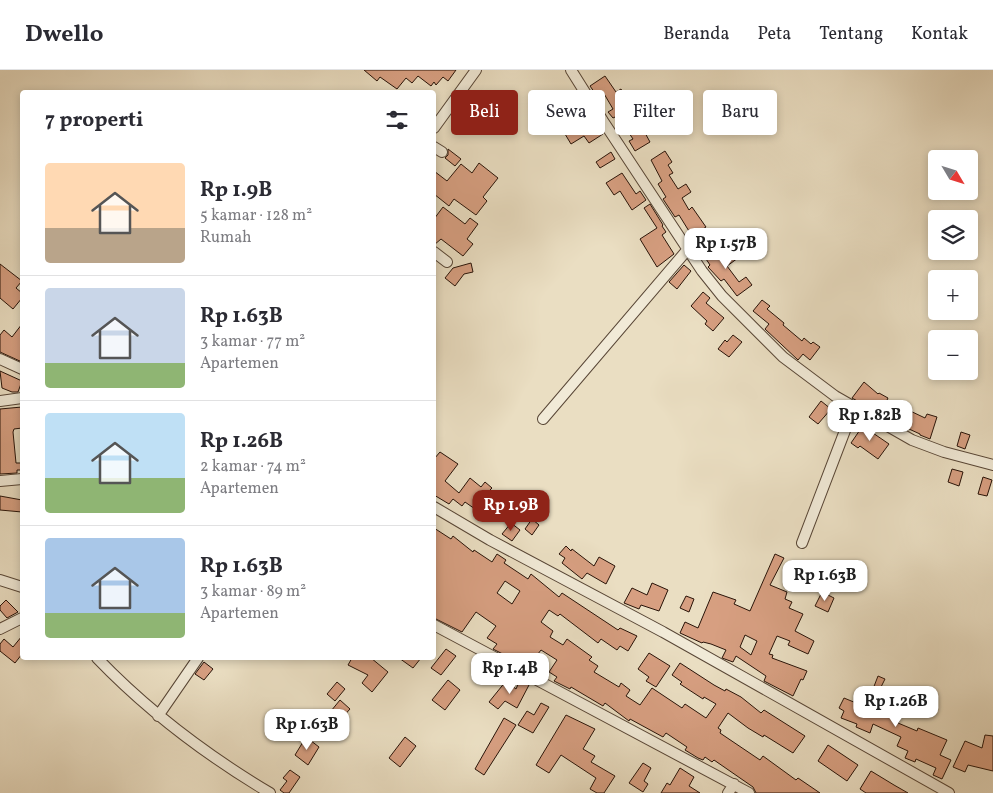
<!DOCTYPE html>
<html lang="id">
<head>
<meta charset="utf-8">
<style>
	:root { --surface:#fff; --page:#f7f7f7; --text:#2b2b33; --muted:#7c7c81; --line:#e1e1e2; --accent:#8f2418 }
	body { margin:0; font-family:Vollkorn,serif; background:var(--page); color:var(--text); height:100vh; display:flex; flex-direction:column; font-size:19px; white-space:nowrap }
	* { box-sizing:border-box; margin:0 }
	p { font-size:16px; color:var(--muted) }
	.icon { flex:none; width:28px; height:28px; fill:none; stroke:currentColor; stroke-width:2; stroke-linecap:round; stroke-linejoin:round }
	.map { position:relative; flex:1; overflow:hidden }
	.details { position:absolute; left:20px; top:20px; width:416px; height:570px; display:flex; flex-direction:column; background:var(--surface); border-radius:5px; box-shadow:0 2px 8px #0003 }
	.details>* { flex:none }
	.hud { position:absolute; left:451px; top:20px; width:466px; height:45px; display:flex; gap:10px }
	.needle { width:32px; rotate:128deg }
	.controls { position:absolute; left:928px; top:80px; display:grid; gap:10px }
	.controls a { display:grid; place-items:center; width:50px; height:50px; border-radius:5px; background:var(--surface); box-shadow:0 2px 8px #0003; font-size:25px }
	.price { position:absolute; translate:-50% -42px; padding:0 11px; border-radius:10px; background:#fff; color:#222; font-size:16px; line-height:32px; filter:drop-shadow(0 1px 2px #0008) }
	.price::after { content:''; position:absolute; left:50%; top:30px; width:15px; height:11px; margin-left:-8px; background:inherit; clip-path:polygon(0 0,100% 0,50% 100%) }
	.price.on { background:var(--accent); color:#fff }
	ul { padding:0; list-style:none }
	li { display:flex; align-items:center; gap:15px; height:125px; padding:0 25px }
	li+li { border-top:1px solid var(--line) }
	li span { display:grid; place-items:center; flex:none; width:140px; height:100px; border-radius:5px; color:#555 }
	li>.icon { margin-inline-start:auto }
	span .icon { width:60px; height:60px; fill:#fffc; stroke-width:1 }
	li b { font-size:21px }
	h2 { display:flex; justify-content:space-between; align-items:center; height:60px; padding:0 25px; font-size:21px }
	.pill { padding:0 18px; border-radius:5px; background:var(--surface); box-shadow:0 2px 8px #0003; font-size:18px; line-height:45px }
	.pill.on { background:var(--accent); color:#fff }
	header { display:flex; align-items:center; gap:30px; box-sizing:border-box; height:70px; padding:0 25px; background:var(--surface); border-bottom:1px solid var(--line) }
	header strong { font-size:24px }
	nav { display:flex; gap:28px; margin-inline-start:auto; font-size:18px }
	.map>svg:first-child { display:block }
</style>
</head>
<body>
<header>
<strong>Dwello</strong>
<nav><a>Beranda</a><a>Peta</a><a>Tentang</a><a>Kontak</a></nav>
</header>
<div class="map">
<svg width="993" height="723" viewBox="0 0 993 723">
	<rect width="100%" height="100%" fill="#eadec2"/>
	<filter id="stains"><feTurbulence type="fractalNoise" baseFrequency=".004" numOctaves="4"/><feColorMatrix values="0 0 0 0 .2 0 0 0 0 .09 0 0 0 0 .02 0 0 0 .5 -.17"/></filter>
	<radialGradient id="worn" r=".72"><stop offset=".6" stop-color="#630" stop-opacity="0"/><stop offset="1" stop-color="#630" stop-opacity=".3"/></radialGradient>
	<path fill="#d79f81" stroke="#281308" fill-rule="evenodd" d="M364,0H456L448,11L443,7L436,15L434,12L431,16L418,6L412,13L406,8L397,19L380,7L377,11Z
		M605,6L616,22L621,19L650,72L635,81L629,71L633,69L625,57L623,59L615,47L613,48L608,42L613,39L603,22L597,26L590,16Z
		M573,25L588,46L583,50L591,63L599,57L603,64L589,73L584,66L571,74L565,64L574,58L558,35Z
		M448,79L461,89L455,96L445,88L448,85Z
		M665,81L672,92L668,95L673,103L669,105L678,119L686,114L691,122L682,128L689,140L692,137L706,157L692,166L679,145L675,147L663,129L666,127L658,114L662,111L651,90Z
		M611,82L615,89L600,98L596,92Z
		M479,93L498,108L483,127L487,131L476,145L454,129L449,136L434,124V101L447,111L461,94L472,103Z
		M622,103L636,124L640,121L646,130L632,140L620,121L614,125L606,113Z
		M650,134L663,155L662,156L666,162L662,165L674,184L657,197L640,169L657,158L644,138Z
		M443,137L465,154L470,148L478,154L467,169L473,174L463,186L441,169L434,175V149Z
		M718,176L727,187L734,182L738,188L727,196L739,212L746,207L752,215L737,226L724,209L721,211L708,197L710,195L704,186Z
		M471,193L473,202L464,204L455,216L445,208L453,198Z
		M0,194L22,211L16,218L22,223V228L13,239L0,228Z
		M684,195L691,201L677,219L669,212Z
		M703,222L710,228L706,233L724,248L713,261L705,254L707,251L691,236Z
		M762,230L770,236L767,239L784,253L783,255L802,271L804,268L811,274L813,272L820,277L810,290L803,284L798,290L765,259L769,254L753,241Z
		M22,254V292L0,282V265L4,260L12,267Z
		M733,265L742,272L729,287L718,279L725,270L727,272Z
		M0,301L22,311L18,322H12L2,318Z
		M864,312L878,324L879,323L888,328L887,330L925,348L927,344L937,347L930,369L920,365V364L898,354L852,328Z
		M821,331L831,339L818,354L809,347Z
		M836,334L845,340L842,350L830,341Z
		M22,337V358L14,359L13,362L16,393H22V400H17V403L0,404V339Z
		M864,354L871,359L870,361L889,374L878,389L860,376L858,378L851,373Z
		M961,362L970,365L965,379L957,376Z
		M440,382L458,394L445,411L459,423L470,408L481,417L485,412L492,418L490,420L509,434L496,451L478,436L475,439L465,432L462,436L453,429L449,434L434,425V389Z
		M952,399L963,402L959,416L948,412Z
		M983,407L992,410L987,426L978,424Z
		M0,426L22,430V442L0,440Z
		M532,449L539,455L532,465L525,459Z
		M511,453L520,460L512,471L502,464Z
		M434,458L451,469L453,466L473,482L474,480L492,492L497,484L506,490L504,493L528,509L531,504L559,527L562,523L618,560L620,558L637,566L628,581L620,576L617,580L601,569L598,573L560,544L558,546L549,540L541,552L553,561L550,567L563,575L567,569L592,587L589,590L598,596L594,602L619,617L621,613L630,620L626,626L640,635L652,618L682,638L685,634L706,648L716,634L704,627L703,629L680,614L682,612L672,605L680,593L714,615L725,621L726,619L741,627L761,643L764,640L805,666L793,683L764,665L763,667L748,658L728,643L718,658L721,660L720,663L760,690L763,686L796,710L798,708L820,723H756L753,717L714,690L712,692L705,687L703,690L698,688L685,680L687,677L666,663L663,667L630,649L629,651L605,633L603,636L571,617L570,619L554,611L557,607L549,602L557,590L541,580L528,597L493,579L497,574L487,568L496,556L476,542L462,562L434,548ZM505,511L520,521L512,534L497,523Z
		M566,476L571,481L572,479L594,496L599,487L615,496L606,514L587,503L582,509L562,493L565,488L559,484Z
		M775,484L784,488L770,515L787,522L785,529L792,532L789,538L803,544L795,561L814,571L808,584L788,575L790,571L777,566L769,584L773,585L772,588L807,601L803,610L801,609L793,626L764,611L766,606L736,586L733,592L722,588L726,580L711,574L703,572L702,573L680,563L685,552L698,558L713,522L736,530L734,534L750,541ZM745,565L757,571L751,585L740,577Z
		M652,513L668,520L659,541L641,535L639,539L624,533L632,518L647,525Z
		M822,522L834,528L828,542L815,536Z
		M686,526L694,529L689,542L680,538Z
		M6,530L18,542L7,548L0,540V536Z
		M22,566V584L15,593L0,581V574L4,569L13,577Z
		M446,579L456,586L441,605L431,598Z
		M649,583L670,596L656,617L646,611L649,607L638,599Z
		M352,588H371L388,602L372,622L362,613L368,605L348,595Z
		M399,588H421L413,598Z
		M204,592L213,599L204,610L195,604Z
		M878,606L885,609L881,617L888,620L885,631L904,640L898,653L917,661L918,658L947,670L940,685L951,690L942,709L933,705L936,698L916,689L915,692L905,688L908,681L897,676L901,667L873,654L870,663L856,657L857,654L841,648L844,641L839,638L844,628L861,635L869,617L873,619Z
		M448,610L460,620L445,640L432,630Z
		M520,610L529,615L517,638L505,631L498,639L489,632L506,611L516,619Z
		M337,612L345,619L335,631L327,624Z
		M340,630L350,639L331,660L322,652Z
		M541,633L549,637L533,663L518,655L527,641L534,645Z
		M566,645L595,659L583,679L595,686L591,692L615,706L604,723H597L590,719L596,708L561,685L549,703L536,695Z
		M504,648L516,655L484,705L475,699Z
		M985,665L993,666V701L968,695L965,702L953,697L965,671L982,678Z
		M306,667L319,677L308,695L295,685Z
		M405,667L416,676L400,697L389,688Z
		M828,675L858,695L847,711L818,691Z
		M643,693L651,698L644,711L648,714L643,722L629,713Z
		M680,698L694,707L689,716L700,723H661L667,713L670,715Z
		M290,700L300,707L289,723H284L280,720L287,711L283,708Z
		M871,701L894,715L908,723H866L860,719Z"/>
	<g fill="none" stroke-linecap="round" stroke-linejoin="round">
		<g stroke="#584636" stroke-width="12">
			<path id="minor" d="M571,0L603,51L702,201L722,226L783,287L835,326L912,370L944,382L993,395
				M434,58L476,0
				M434,77L442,82
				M434,182L447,192
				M0,289L22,299
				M0,331L22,328
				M543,349L688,179
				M0,411L22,409
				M434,437L490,470L663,562L949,723
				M802,473L854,337
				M0,510L22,517
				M434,555L749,723
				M0,559L22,548
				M97,588C148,641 206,685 270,723
				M158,646L198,588
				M728,723L734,714"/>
		</g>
		<use href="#minor" stroke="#f1ead7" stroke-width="10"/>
	</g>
	<rect width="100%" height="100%" filter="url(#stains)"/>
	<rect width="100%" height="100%" fill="url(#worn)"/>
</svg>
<div class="controls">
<a><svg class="needle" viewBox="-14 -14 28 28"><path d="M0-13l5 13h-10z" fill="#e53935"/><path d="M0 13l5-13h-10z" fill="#7c7c81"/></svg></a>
<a><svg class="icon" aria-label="layers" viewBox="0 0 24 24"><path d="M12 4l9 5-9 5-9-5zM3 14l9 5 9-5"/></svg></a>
<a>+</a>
<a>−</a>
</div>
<b class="price" style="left:726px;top:200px">Rp 1.57B</b>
<b class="price" style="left:870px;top:372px">Rp 1.82B</b>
<b class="price on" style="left:511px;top:462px">Rp 1.9B</b>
<b class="price" style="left:825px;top:532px">Rp 1.63B</b>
<b class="price" style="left:510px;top:625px">Rp 1.4B</b>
<b class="price" style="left:896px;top:658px">Rp 1.26B</b>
<b class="price" style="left:307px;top:681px">Rp 1.63B</b>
<div class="hud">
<a class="pill on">Beli</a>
<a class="pill">Sewa</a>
<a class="pill">Filter</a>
<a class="pill">Baru</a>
</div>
<section class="details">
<h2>7 properti<svg class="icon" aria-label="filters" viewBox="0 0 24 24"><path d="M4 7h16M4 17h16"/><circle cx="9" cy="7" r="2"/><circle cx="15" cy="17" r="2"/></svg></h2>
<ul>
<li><span style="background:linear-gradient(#ffd9b3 65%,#b9a48a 0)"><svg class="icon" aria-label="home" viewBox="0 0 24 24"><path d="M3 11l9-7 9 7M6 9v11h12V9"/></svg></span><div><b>Rp 1.9B</b><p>5 kamar · 128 m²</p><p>Rumah</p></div></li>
<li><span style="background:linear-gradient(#c9d6e8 75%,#8fb573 0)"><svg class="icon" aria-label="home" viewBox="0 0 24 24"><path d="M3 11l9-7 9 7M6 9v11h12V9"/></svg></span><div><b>Rp 1.63B</b><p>3 kamar · 77 m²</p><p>Apartemen</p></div></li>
<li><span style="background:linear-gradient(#bfe0f5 65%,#8fb573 0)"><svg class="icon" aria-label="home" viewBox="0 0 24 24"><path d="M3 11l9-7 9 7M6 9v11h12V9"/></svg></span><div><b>Rp 1.26B</b><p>2 kamar · 74 m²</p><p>Apartemen</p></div></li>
<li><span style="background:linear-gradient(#a9c7e8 75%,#8fb573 0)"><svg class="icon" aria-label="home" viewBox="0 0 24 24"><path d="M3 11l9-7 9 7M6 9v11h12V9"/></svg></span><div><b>Rp 1.63B</b><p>3 kamar · 89 m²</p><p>Apartemen</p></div></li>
</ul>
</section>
</div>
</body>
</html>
